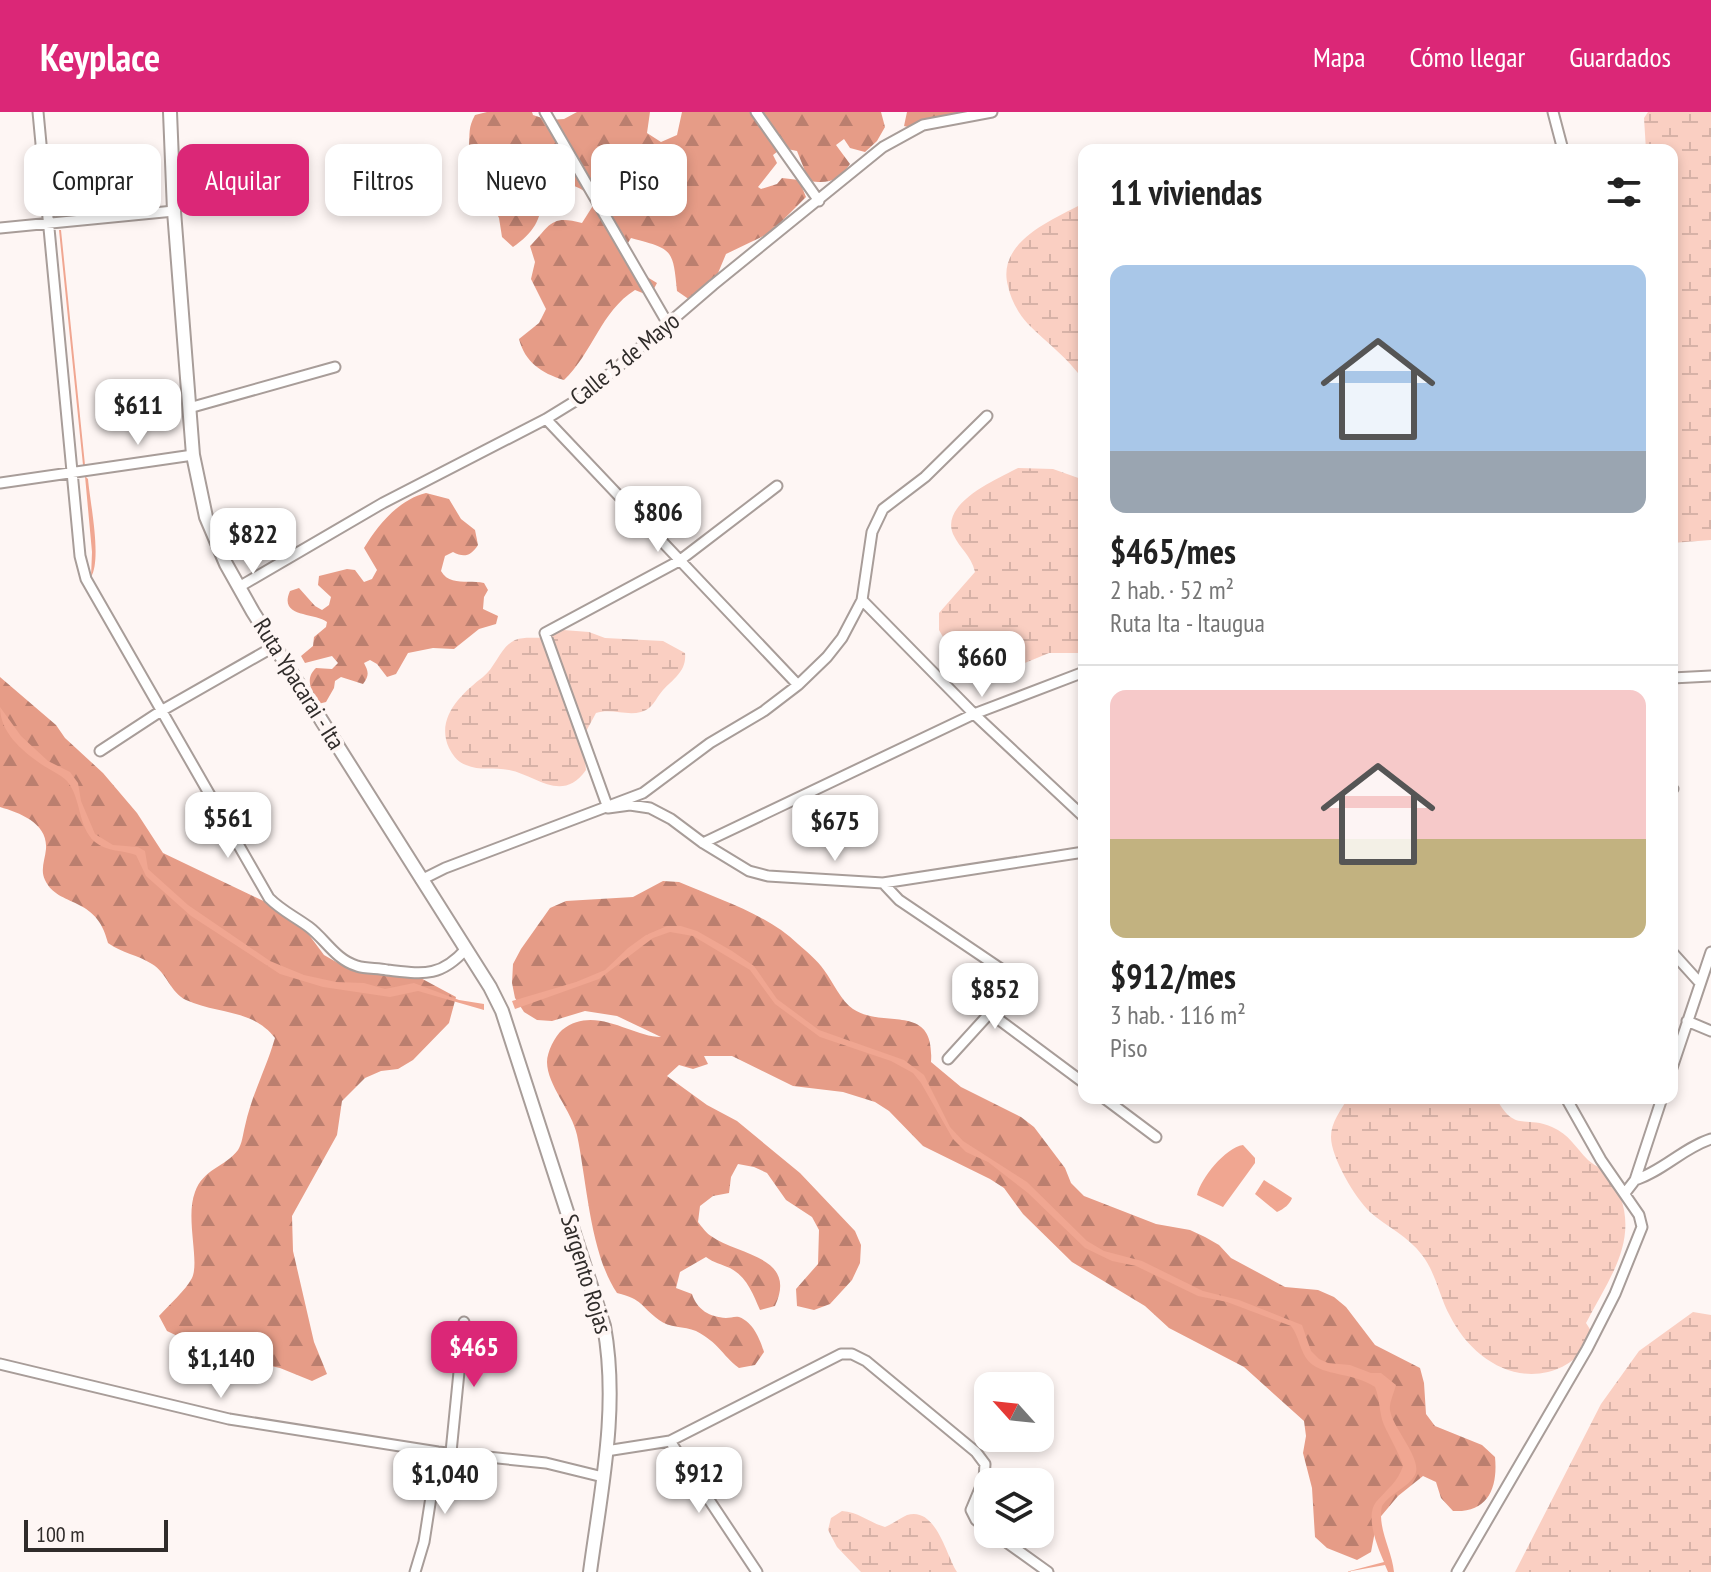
<!DOCTYPE html>
<html lang="es">
<head>
<meta charset="utf-8">
<style>
	:root { --surface:#fff; --page:#f6f6f6; --text:#222; --muted:#767676; --line:#e0e0e0; --accent:#db2777 }
	body { margin:0; font-family:"PT Sans Narrow",sans-serif; background:var(--page); color:var(--text); height:100vh; display:flex; flex-direction:column; font-size:30px; white-space:nowrap }
	* { box-sizing:border-box; margin:0 }
	p { font-size:26px; color:var(--muted) }
	.icon { flex:none; width:44px; height:44px; fill:none; stroke:currentColor; stroke-width:2; stroke-linecap:round; stroke-linejoin:round }
	.map { position:relative; flex:1; overflow:hidden }
	.side { position:absolute; left:1078px; top:32px; width:600px; height:960px; display:flex; flex-direction:column; background:var(--surface); border-radius:16px; box-shadow:0 4px 12px #0003 }
	.side>* { flex:none }
	.guide { position:absolute; left:24px; top:32px; width:760px; height:72px; display:flex; gap:16px }
	.needle { width:52px; rotate:297deg }
	.tools { position:absolute; left:974px; top:1260px; display:grid; gap:16px }
	.tools a { display:grid; place-items:center; width:80px; height:80px; border-radius:16px; background:var(--surface); box-shadow:0 4px 12px #0003; font-size:40px }
	.scale { position:absolute; left:24px; bottom:20px; width:144px; box-sizing:border-box; padding-left:8px; border:4px solid #302c2a; border-top:0; font-size:22px; line-height:28px; white-space:nowrap; color:#302c2a; -webkit-text-stroke:6px #fef6f4; paint-order:stroke }
	.price { position:absolute; translate:-50% -68px; padding:0 18px; border-radius:16px; background:#fff; color:#222; font-size:26px; line-height:52px; filter:drop-shadow(0 2px 4px #0008) }
	.price::after { content:''; position:absolute; left:50%; top:48px; width:24px; height:18px; margin-left:-12px; background:inherit; clip-path:polygon(0 0,100% 0,50% 100%) }
	.price.on { background:var(--accent); color:#fff }
	ul { padding:0; list-style:none }
	li { display:grid; align-content:center; gap:16px; height:424px; padding:0 32px }
	li+li { border-top:2px solid var(--line) }
	li span { display:grid; place-items:center; height:248px; border-radius:16px; color:#555 }
	li>.icon { margin-inline-start:auto }
	span .icon { width:144px; height:144px; fill:#fffc; stroke-width:1 }
	li b { font-size:34px }
	h2 { display:flex; justify-content:space-between; align-items:center; height:96px; padding:0 32px; font-size:34px }
	.pill { padding:0 28px; border-radius:16px; background:var(--surface); box-shadow:0 4px 12px #0003; font-size:28px; line-height:72px }
	.pill.on { background:var(--accent); color:#fff }
	header { display:flex; align-items:center; gap:48px; box-sizing:border-box; height:112px; padding:0 40px; background:var(--accent); color:#fff }
	header strong { font-size:38px }
	nav { display:flex; gap:44px; margin-inline-start:auto; font-size:28px }
	.map>svg:first-child { display:block }
</style>
</head>
<body>
<header>
<strong>Keyplace</strong>
<nav><a>Mapa</a><a>Cómo llegar</a><a>Guardados</a></nav>
</header>
<div class="map">
<svg width="1711" height="1460" viewBox="0 0 1711 1460">
	<defs>
		<pattern id="forest-firs" width="22" height="20" patternUnits="userSpaceOnUse" patternTransform="scale(2)"><rect width="22" height="20" fill="#e69c87"/><path d="M5 1l3.5 6h-7zM16 11l3.5 6h-7z" fill="#bb7f6f"/></pattern>
		<pattern id="wetland-marsh" width="20" height="14" patternUnits="userSpaceOnUse" patternTransform="scale(2)"><rect width="20" height="14" fill="#facfc2"/><path d="M1 5h8M5 5V1M11 12h8M15 12V8" fill="none" stroke="#d7b2a7"/></pattern>
	</defs>
	<rect width="100%" height="100%" fill="#fef6f4"/>
	<path fill="url(#forest-firs)" d="M487,0H532L533,3L548,8L564,7L577,0H650L647,21L661,30L677,23L682,0H881L885,15L877,29L865,40L850,36L844,27L836,33L850,52C839,69 829,72 809,69L797,39L782,36L773,43L777,51L758,75L761,77L777,72L782,66L799,68L806,85L770,121L726,142L713,173L690,188L677,179C673,136 672,137 631,126L623,139L629,154L657,171L650,184L635,178C601,199 592,242 564,268C541,261 525,250 519,227L539,211L546,197L531,167L535,150L530,134C550,114 550,102 582,111L594,92C583,73 575,73 554,73L542,83C542,108 533,121 513,135L502,125L499,106L484,77L500,76L515,80L524,75L513,58L497,64L486,73C469,62 469,54 469,34C470,21 468,16 475,3Z
		M907,0H961V3L920,18L904,14Z
		M426,381L449,387L461,407L475,418L478,433C471,444 464,446 453,440L445,444L441,459C450,475 469,467 484,471L488,478L484,485L483,497L498,504L496,512L479,517L454,537L433,536L408,541L396,562L387,565L377,552L370,548L364,551C368,559 370,563 363,572L341,565L335,569L334,576L326,590L318,592C312,579 304,567 316,556L332,557L338,551L332,544L305,551L301,544L313,534L314,525L326,515L327,510C314,500 278,506 290,479L299,476L315,494L322,498L329,493L331,485L318,473L319,464L347,457L355,458L364,470L372,467L377,458L364,436C378,413 398,388 426,381Z
		M0,565L56,613L65,626L103,661L137,701L163,741L295,804L324,843L338,851L385,863L400,858L415,863L456,885L449,911L413,948L398,957L381,959L365,966L342,989L337,1023L292,1104L293,1139L314,1230L327,1262L312,1269L280,1256L213,1241L167,1219L159,1204C169,1193 185,1179 192,1166C200,1149 185,1106 195,1080C203,1057 225,1055 238,1038C242,1032 243,1022 245,1014C252,982 266,957 275,926C253,897 216,902 186,888C170,880 167,861 152,852C138,843 122,841 108,831C97,783 58,796 45,768C40,758 45,748 46,737C48,711 20,701 0,695Z
		M663,769L679,770C718,787 767,802 798,832C807,840 817,848 824,858C833,870 841,889 853,897C885,918 935,889 931,950L961,975L1021,1005L1034,1015L1065,1056L1071,1071L1084,1084L1156,1112L1190,1118L1205,1125L1219,1133L1231,1146L1285,1175L1318,1178L1334,1185L1346,1195L1375,1233L1420,1256L1424,1271L1426,1302L1435,1314L1482,1333L1495,1345C1498,1376 1488,1401 1453,1399L1441,1386L1436,1370L1423,1364L1398,1384L1377,1409L1371,1440L1357,1448L1327,1436L1315,1425L1312,1376L1303,1341L1306,1324L1304,1309L1244,1255L1169,1216L1145,1194L1072,1150L1023,1102L1004,1076L990,1067L923,1034L889,999L875,990L843,980L793,974L732,944H704L708,952L693,957L679,953L667,964L707,993L737,1009L800,1061L855,1119L861,1133L860,1151L852,1168L830,1192L814,1198L797,1194L796,1177L818,1152L819,1118L812,1105L786,1088L767,1061L754,1055L738,1052L731,1065L729,1081L713,1084L700,1094L698,1110C702,1115 706,1121 711,1124C739,1144 798,1144 775,1194L760,1198C753,1182 747,1165 730,1156C721,1152 714,1151 706,1145L680,1160L676,1176L692,1182C697,1198 710,1205 726,1206C730,1206 735,1204 739,1205C753,1210 760,1227 764,1240L755,1253L739,1256C721,1242 719,1231 696,1219C684,1214 669,1216 659,1208C639,1193 644,1188 617,1181C590,1141 587,1070 577,1023C572,999 547,973 547,950C547,940 555,924 562,918C595,892 631,925 661,925L617,904L585,899L552,909L537,908L524,900L515,886L512,871L513,852L521,837L550,796L566,789L633,785Z"/>
	<path fill="url(#wetland-marsh)" d="M1648,0H1711V428L1672,431V38H1646L1644,6Z
		M1084,91V269C1068,246 1047,231 1028,212C1018,201 1011,188 1008,174C996,130 1052,108 1084,91Z
		M1018,356L1053,357L1084,368V541H1049L1020,553L987,558L958,543L947,532L939,518V501L975,460C971,443 960,437 953,422C940,391 997,367 1018,356Z
		M563,518L589,520L605,526L663,529L685,541C687,559 673,567 663,578C655,587 653,597 641,600C626,604 611,596 596,601L583,625L586,658C562,692 536,663 509,658C495,655 479,659 466,653C458,650 453,644 449,636C435,606 462,581 483,565C496,555 500,535 515,528C525,524 536,527 546,525C551,524 557,520 563,518Z
		M1348,986H1496C1515,1021 1524,1003 1552,1015C1569,1022 1576,1036 1588,1048C1595,1054 1607,1059 1613,1067C1616,1071 1618,1079 1620,1084C1638,1131 1607,1170 1586,1211L1593,1222C1586,1241 1568,1255 1548,1260C1506,1270 1468,1240 1450,1204C1439,1184 1436,1161 1422,1143C1408,1124 1387,1115 1370,1100C1355,1086 1331,1045 1331,1025C1331,1010 1341,998 1348,986Z
		M1693,1200L1711,1203V1460H1515L1601,1292L1639,1239Z
		M842,1399C859,1400 868,1410 885,1415C893,1412 900,1406 907,1403C936,1394 946,1443 957,1460H861L837,1435L828,1418L831,1406Z"/>
	<path fill="#f0a691" d="M59,118H61L85,353H83Z
		M85,364L88,367C90,390 102,447 91,465L92,440Z
		M0,595L21,624L48,649L70,660L78,671L81,689L95,722L113,733L138,735L145,739L148,757L188,793L270,849L304,863L336,870L364,871L385,877L414,871L459,888L484,892V898L418,879L390,885L323,875L280,862L191,804L146,764L136,743C123,738 107,740 95,730C77,714 82,687 67,669C60,662 50,658 41,652C21,638 0,620 0,595Z
		M667,814H681L697,819L732,839L754,854L777,887L819,918L904,948L924,963L950,1015L963,1029L1027,1070L1087,1129L1104,1139L1142,1149L1203,1179L1239,1188L1302,1213L1311,1239L1319,1247L1328,1251L1350,1253L1371,1261H1381L1396,1273C1394,1281 1389,1291 1390,1298C1393,1317 1423,1347 1415,1363C1408,1376 1390,1381 1382,1394C1377,1416 1392,1438 1394,1460H1388L1385,1453L1346,1460L1384,1450C1377,1434 1365,1404 1376,1390C1387,1377 1398,1370 1403,1354C1398,1339 1390,1326 1384,1313C1379,1301 1380,1287 1375,1275C1354,1261 1329,1264 1313,1253C1300,1244 1300,1225 1291,1214L1227,1190L1198,1184L1136,1154L1112,1149L1085,1136L1028,1081L988,1050L966,1040L953,1027L921,971L913,961L891,949L820,925L775,892L750,858L693,824L670,820L653,826L599,867L515,897L512,889L576,870L605,858L628,836L646,823Z
		M1243,1033L1255,1046V1051L1223,1095L1197,1083C1201,1066 1225,1036 1243,1033Z
		M1264,1068L1292,1086C1290,1092 1284,1097 1277,1100L1255,1082Z"/>
	<g fill="none" stroke-linecap="round" stroke-linejoin="round">
		<g stroke="#a89d99" stroke-width="13">
			<path id="street" d="M38,0L80,444L86,467L269,786C282,799 294,804 309,815C325,827 336,848 357,854C366,857 378,856 387,858C423,862 440,866 466,837
				M545,0L668,212
				M756,0L819,89
				M1553,0L1563,38
				M0,116L174,99
				M189,296L335,255
				M546,307L798,573
				M0,371L193,343
				M777,374L679,449L545,521L608,696L630,693L650,696L671,707L703,731L749,759L768,764L883,771L1084,740
				M239,475L383,391L546,307L585,283L713,173L883,35L923,13L992,0
				M862,488L974,602L1084,705
				M1672,566L1711,564
				M100,639L161,599L275,534
				M1672,678L1673,677
				M703,731L974,602L1084,560
				M421,768L445,756L643,681L710,631L764,599L798,573L827,545L842,526L862,488L872,420L883,397L925,365L987,304
				M883,771L899,788L1019,869L948,947
				M1672,840L1700,871
				M990,901L1084,971
				M1687,909L1711,919
				M1672,956L1711,840
				M1104,986L1156,1025
				M1635,1068C1663,1059 1683,1036 1711,1027
				M1625,1081L1635,1068L1662,986
				M0,1252L229,1307L438,1340L546,1351L603,1365
				M670,1329L757,1460
				M606,1339L670,1329L841,1242H852L866,1249L976,1340L985,1352L984,1367L971,1398L976,1408L988,1417
				M451,1340L464,1210
				M995,1422L1048,1460
				M415,1460L424,1430L438,1340
				M1457,1460L1587,1237L1615,1182L1642,1115L1639,1103L1601,1048L1566,986"/>
		</g>
		<g stroke="#a89d99" stroke-width="16">
			<path id="secondary" d="M170,0L174,99L193,343L206,405L226,452L253,500L490,875L502,899L604,1214C619,1296 601,1378 590,1460"/>
		</g>
		<use href="#street" stroke="#fff" stroke-width="9"/>
		<use href="#secondary" stroke="#fff" stroke-width="12"/>
	</g>
	<g text-anchor="middle" stroke-width="8" stroke-linejoin="round" paint-order="stroke">
		<g font-size="24" fill="#302c2a" stroke="#fef6f4">
			<text transform="translate(625 247) rotate(-39)" y="8">Calle 3 de Mayo</text>
			<text transform="translate(299 572) rotate(58)" y="8">Ruta Ypacarai - Ita</text>
			<text transform="translate(586 1162) rotate(73)" y="8">Sargento Rojas</text>
		</g>
	</g>
</svg>
<div class="tools">
<a><svg class="needle" viewBox="-14 -14 28 28"><path d="M0-13l5 13h-10z" fill="#e53935"/><path d="M0 13l5-13h-10z" fill="#767676"/></svg></a>
<a><svg class="icon" aria-label="layers" viewBox="0 0 24 24"><path d="M12 4l9 5-9 5-9-5zM3 14l9 5 9-5"/></svg></a>
</div>
<div class="scale">100 m</div>
<b class="price" style="left:138px;top:335px">$611</b>
<b class="price" style="left:658px;top:442px">$806</b>
<b class="price" style="left:253px;top:464px">$822</b>
<b class="price" style="left:982px;top:587px">$660</b>
<b class="price" style="left:228px;top:748px">$561</b>
<b class="price" style="left:835px;top:751px">$675</b>
<b class="price" style="left:995px;top:919px">$852</b>
<b class="price on" style="left:474px;top:1277px">$465</b>
<b class="price" style="left:221px;top:1288px">$1,140</b>
<b class="price" style="left:699px;top:1403px">$912</b>
<b class="price" style="left:445px;top:1404px">$1,040</b>
<div class="guide">
<a class="pill">Comprar</a>
<a class="pill on">Alquilar</a>
<a class="pill">Filtros</a>
<a class="pill">Nuevo</a>
<a class="pill">Piso</a>
</div>
<section class="side">
<h2>11 viviendas<svg class="icon" aria-label="filters" viewBox="0 0 24 24"><path d="M4 7h16M4 17h16"/><circle cx="9" cy="7" r="2"/><circle cx="15" cy="17" r="2"/></svg></h2>
<ul>
<li><span style="background:linear-gradient(#a9c7e8 75%,#9aa5b1 0)"><svg class="icon" aria-label="home" viewBox="0 0 24 24"><path d="M3 11l9-7 9 7M6 9v11h12V9"/></svg></span><div><b>$465/mes</b><p>2 hab. · 52 m²</p><p>Ruta Ita - Itaugua</p></div></li>
<li><span style="background:linear-gradient(#f6c9c9 60%,#c2b280 0)"><svg class="icon" aria-label="home" viewBox="0 0 24 24"><path d="M3 11l9-7 9 7M6 9v11h12V9"/></svg></span><div><b>$912/mes</b><p>3 hab. · 116 m²</p><p>Piso</p></div></li>
</ul>
</section>
</div>
</body>
</html>
